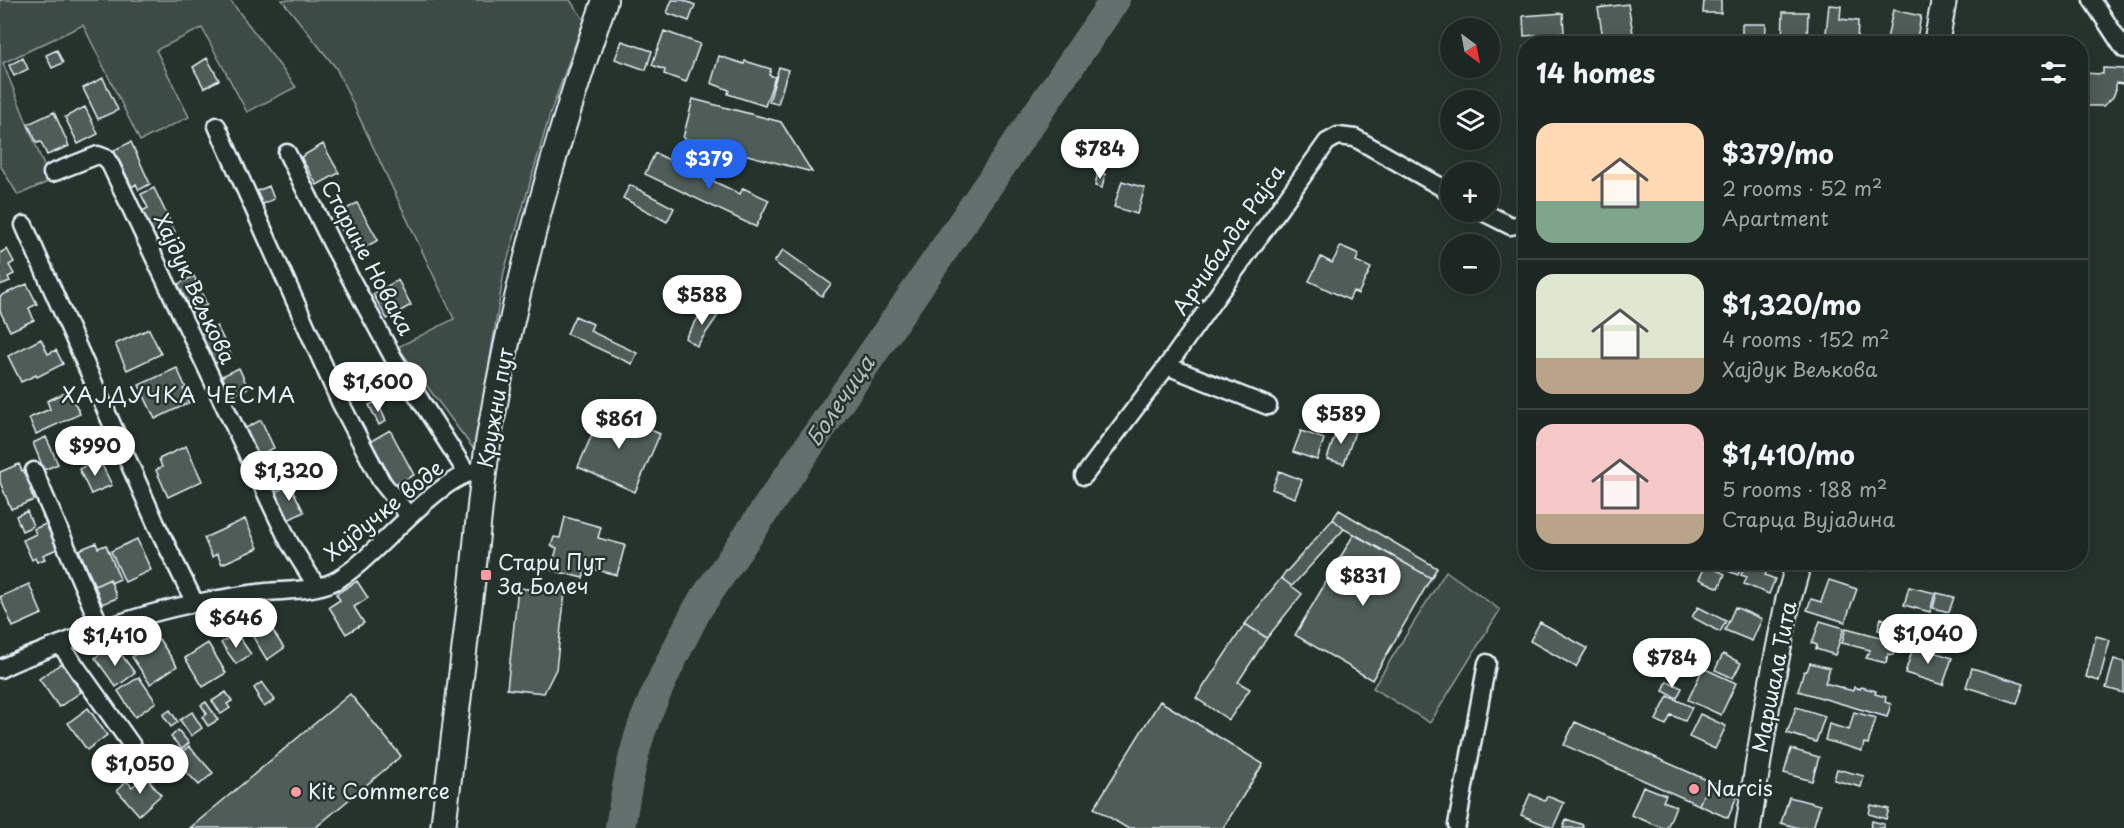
<!DOCTYPE html>
<html lang="en">
<head>
<meta charset="utf-8">
<style>
	:root { --surface:#1c2622; --page:#29322f; --text:#f1f3f6; --muted:#a0a5a5; --line:#3a4340; --accent:#2563eb }
	body { margin:0; font-family:"Playpen Sans",sans-serif; background:var(--page); color:var(--text); height:100vh; display:flex; flex-direction:column; font-size:22px; white-space:nowrap }
	* { box-sizing:border-box; margin:0 }
	p { font-size:20px; color:var(--muted) }
	.icon { flex:none; width:33px; height:33px; fill:none; stroke:currentColor; stroke-width:2; stroke-linecap:round; stroke-linejoin:round }
	.map { position:relative; flex:1; overflow:hidden }
	.panel { position:absolute; left:1518px; top:36px; width:570px; height:534px; display:flex; flex-direction:column; background:var(--surface); border-radius:24px; box-shadow:0 3px 15px #0003,0 0 0 2px var(--line) }
	.panel>* { flex:none }
	.needle { width:39px; rotate:148deg }
	.buttons { position:absolute; left:1440px; top:18px; display:grid; gap:12px }
	.buttons a { display:grid; place-items:center; width:60px; height:60px; border-radius:50%; background:var(--surface); box-shadow:0 3px 15px #0003,0 0 0 2px var(--line); font-size:30px }
	.price { position:absolute; translate:-50% -51px; padding:0 14px; border-radius:21px; background:#fff; color:#222; font-size:20px; line-height:39px; filter:drop-shadow(0 2px 3px #0008) }
	.price::after { content:''; position:absolute; left:50%; top:36px; width:18px; height:14px; margin-left:-9px; background:inherit; clip-path:polygon(0 0,100% 0,50% 100%) }
	.price.selected { background:var(--accent); color:#fff }
	ul { padding:0; list-style:none }
	li { display:flex; align-items:center; gap:18px; height:150px; padding:0 18px }
	li+li { border-top:2px solid var(--line) }
	li span { display:grid; place-items:center; flex:none; width:168px; height:120px; border-radius:18px; color:#555 }
	li>.icon { margin-inline-start:auto }
	span .icon { width:72px; height:72px; fill:#fffc; stroke-width:1 }
	li b { font-size:26px }
	h2 { display:flex; justify-content:space-between; align-items:center; height:72px; padding:0 18px; font-size:26px }
	.map>svg:first-child { display:block }
</style>
</head>
<body>
<div class="map">
<svg width="2124" height="828" viewBox="0 0 2124 828">
	<rect width="100%" height="100%" fill="#26332d"/>
	<filter id="ink" filterUnits="userSpaceOnUse"><feTurbulence type="fractalNoise" baseFrequency=".0167" numOctaves="2"/><feDisplacementMap in="SourceGraphic" scale="12" xChannelSelector="R" yChannelSelector="G"/><feConvolveMatrix kernelMatrix="1 2 1 2 8 2 1 2 1" color-interpolation-filters="sRGB"/></filter>
	<g filter="url(#ink)">
		<path fill="#3e4b47" stroke="#939ea0" stroke-width="1.5" d="M0,0H230L296,87L247,112L202,28L156,50L189,117L140,141L83,25L3,63L50,181L18,195L0,165Z
			M282,0H570L584,20L551,111L504,272L475,451L398,347L454,319L336,68Z
			M1446,571L1500,610L1430,723L1373,688Z"/>
		<g fill="none" stroke-linecap="round" stroke-linejoin="round">
			<path stroke="#636f6d" stroke-width="30" d="M620,828C625,795 632,756 643,725C658,685 678,647 698,608L1115,0"/>
		</g>
		<path fill="#505c59" stroke="#e8f1f8" stroke-width="1.5" d="M672,0H683L695,5L689,21L667,13Z
			M1704,0H1721V13H1703Z
			M1628,4L1633,33L1603,38L1598,8Z
			M1829,5L1841,6L1840,19L1858,21L1857,44L1825,42Z
			M1893,10L1921,16L1916,44H1886Z
			M1783,12H1808L1807,44H1782Z
			M1563,13L1564,33L1524,36L1523,16Z
			M1742,24H1766L1765,44H1742Z
			M664,31L700,44L686,82L664,74L665,70L652,65Z
			M622,41L652,51L646,70L615,59Z
			M1523,47H1526V68H1522Z
			M57,50L63,63L52,68L46,55Z
			M719,56L744,64L745,61L771,69L769,75L775,77L765,106L728,94L729,90L711,83Z
			M23,58L28,69L14,76L9,65Z
			M207,58L219,80L204,88L193,67Z
			M779,67L788,70L778,104L769,102Z
			M2103,68L2124,69L2123,84L2116,83V89L2113,97L2103,106H2080V73L2103,74Z
			M103,78L118,110L98,119L83,88Z
			M693,99L781,122L812,172L683,138Z
			M85,107L98,134L78,144L65,117Z
			M54,112L69,146L47,155L41,142L37,143L28,124Z
			M131,142L150,184L139,190L136,184L132,187L114,150Z
			M323,144L339,173L317,185L301,157Z
			M655,153L740,194L743,188L769,200L756,227L645,174Z
			M1098,172L1105,174L1102,188L1095,186Z
			M1122,181L1145,188L1137,214L1114,207Z
			M630,185L674,208L667,222L623,198Z
			M269,186L274,199L261,205L255,192Z
			M154,188L175,232L156,241L142,211L148,208L141,194Z
			M357,203L378,240L355,253L334,216Z
			M1341,246L1359,254L1356,261L1371,268L1358,294L1353,291L1349,300L1309,281L1321,257L1332,263Z
			M7,249L14,262L9,265L14,274L8,277L10,281L0,285V253Z
			M783,250L831,284L822,296L774,262Z
			M194,276L207,305L192,312L178,284Z
			M398,280L411,305L387,319L373,294Z
			M27,284L37,304L29,308L34,320L10,331L0,311V296Z
			M706,306L719,314L697,346L685,338Z
			M575,316L593,324L590,331L637,353L632,364L567,334Z
			M217,326L231,355L214,364L200,334Z
			M149,329L161,354L127,370L115,344Z
			M41,339L48,354L56,350L63,364L37,377L36,375L21,382L8,356Z
			M177,368L186,388L183,389L189,403L155,419L139,385Z
			M239,368L248,388L231,396L222,376Z
			M69,391L80,414L36,434L29,418L50,409L47,401Z
			M377,401L386,421L379,425L369,405Z
			M603,409L660,434L635,492L578,467L597,423L591,416L595,411Z
			M261,420L274,448L257,456L244,429Z
			M1338,426L1355,432L1344,464L1327,459Z
			M390,430L414,475L395,485L371,441Z
			M1301,431L1324,439L1317,460L1293,452Z
			M46,437L58,464L44,470L33,443Z
			M186,446L202,481L168,497L156,470L162,467L159,459Z
			M99,459L112,485L91,494L79,469Z
			M282,461L287,471L271,479L266,469Z
			M19,464L22,471L26,469L33,489L30,490L34,500L11,509L0,482V472Z
			M1279,471L1302,480L1295,498L1272,489Z
			M290,485L304,512L288,520L275,492Z
			M1339,510L1437,568L1431,578L1344,529L1333,519Z
			M27,511L33,526L22,531L16,516Z
			M565,517L601,527L598,538L625,545L617,575L586,567L583,578L551,570L557,548L551,546L554,537L560,538Z
			M245,519L258,548L222,564L217,554L212,557L204,538Z
			M1333,519L1344,529L1292,586L1281,578Z
			M46,524L57,549L43,555L45,559L37,562L35,558L32,560L23,540L36,534L34,529Z
			M1354,534L1431,578L1372,680L1295,635Z
			M137,539L151,570L125,582L111,551Z
			M96,543L98,548L106,545L120,579L111,583L110,579L95,586L79,550Z
			M1707,562H1739L1743,564L1738,575Z
			M1747,562L1767,571L1765,575L1775,579L1769,594L1744,584L1747,577L1741,575Z
			M1846,562H1875L1873,571Z
			M1706,565L1725,574L1719,588L1699,579Z
			M1281,578L1302,594L1267,638L1245,624Z
			M110,579L117,598L102,604L95,586Z
			M1829,580L1857,589L1845,622L1807,610L1811,599L1821,602Z
			M357,581L368,598L354,607L364,623L346,634L329,607L340,600L336,594Z
			M29,584L42,614L13,627L0,597Z
			M1909,587L1935,593L1930,612L1904,605Z
			M518,588L565,593L556,669L544,693L507,689Z
			M1937,593L1954,597L1949,612L1933,608Z
			M1698,607L1726,621L1720,632L1692,617Z
			M1735,607L1762,619L1752,641L1725,630Z
			M215,610L227,627L218,632L207,615Z
			M1901,617L1922,624L1916,642L1878,630L1881,618L1899,624Z
			M1820,621L1844,628L1835,655L1816,649L1817,645L1812,643Z
			M267,622L284,648L267,660L250,632Z
			M1540,622L1587,648L1576,667L1530,641Z
			M1245,624L1267,638L1238,682L1250,689L1229,720L1196,698Z
			M1846,628L1896,641L1893,655L1888,654L1886,663L1866,658L1870,650L1842,643Z
			M1925,630L1947,637L1942,650L1921,643Z
			M236,633L251,654L236,664L221,643Z
			M2096,636L2110,640L2099,681L2086,677Z
			M159,639L177,666L150,684L132,657Z
			M208,643L226,673L203,687L185,658Z
			M1914,645L1952,658L1943,685L1905,673Z
			M107,649L111,655L118,650L135,673L116,687L95,658Z
			M1723,654L1741,663L1733,678L1715,670Z
			M2114,659L2124,662V693L2106,688Z
			M62,663L81,692L59,707L39,679Z
			M1810,663L1830,668L1825,683L1853,691L1854,687L1860,689L1861,687L1876,691L1875,694L1886,697L1885,702L1891,704L1887,717L1798,691L1804,671H1807Z
			M1703,668L1736,683L1721,715L1688,700Z
			M1972,668L2024,684L2017,703L1966,687Z
			M139,677L156,702L135,717L118,691Z
			M1667,681L1682,688L1677,698L1663,691Z
			M262,682L275,700L264,707L257,697L259,696L254,688Z
			M226,692L232,701L227,704L230,708L221,714L212,701Z
			M350,694L401,756L315,828H190Z
			M1668,696L1692,707L1685,721L1671,715L1666,725L1656,720Z
			M1160,701L1263,764L1223,828H1127L1094,808Z
			M206,702L218,720L208,726L202,717L207,714L201,705Z
			M1796,707L1825,716L1816,742L1787,733Z
			M88,708L107,735L87,750L68,723Z
			M170,710L178,722L171,727L163,715Z
			M192,712L202,728L191,736L180,720Z
			M1854,712L1876,718L1868,744L1864,743L1862,751L1825,740L1829,724L1849,730Z
			M1700,714L1726,726L1715,749L1689,737Z
			M1575,722L1709,781L1699,805L1564,745Z
			M178,730L189,743L182,749L171,737Z
			M189,746L213,773L199,785L174,759Z
			M1791,749L1819,757L1812,781L1784,773Z
			M1837,769L1864,776L1861,787L1834,780Z
			M145,776L161,795L139,815L117,790L127,781L132,787Z
			M1709,781L1738,794L1728,818L1699,805Z
			M1643,786L1666,795L1663,801L1676,806L1667,828H1663L1631,815Z
			M1530,794L1545,801L1547,796L1564,803L1553,828L1521,815Z
			M1789,797L1820,805L1813,828H1799L1781,823Z
			M1871,805L1889,809L1886,819L1869,814Z
			M1566,819L1583,825L1582,828H1563Z
			M1872,821L1884,824V828H1870Z"/>
		<g fill="none" stroke-linecap="round" stroke-linejoin="round">
			<g stroke="#e8f1f8" stroke-width="21">
				<path id="street" d="M2092,0L2124,49
					M217,126L340,402L381,481L409,516
					M287,153L332,244L394,359L467,473
					M52,173L98,155L106,158L111,166L289,542L317,587
					M1483,212L1511,226L1526,223
					M24,225L156,524L195,603
					M1167,366L1268,406
					M34,471L101,628
					M1084,476L1167,366L1327,142L1338,136L1355,138L1450,192
					M60,644L150,771
					M0,669C16,660 34,655 50,648C101,628 153,610 207,601C227,598 246,594 266,592C287,590 313,591 333,582C376,561 438,470 485,470
					M1457,825L1487,663"/>
			</g>
			<g stroke="#e8f1f8" stroke-width="28">
				<path id="secondary" d="M1936,44L1944,0
					M443,828C452,747 463,666 472,585C477,536 481,486 489,437C514,288 555,142 605,0
					M1748,828L1767,707L1788,601L1799,562"/>
			</g>
			<use href="#street" stroke="#26332d" stroke-width="16"/>
			<use href="#secondary" stroke="#26332d" stroke-width="24"/>
		</g>
	</g>
	<g fill="#ff9aa2" stroke="#26332d" stroke-width="2">
		<rect x="480" y="569" width="12" height="12" rx="3"/>
		<circle cx="1694" cy="789" r="6"/>
		<circle cx="296" cy="792" r="6"/>
	</g>
	<g text-anchor="middle" stroke-width="5" stroke-linejoin="round" paint-order="stroke">
		<g font-size="21" fill="#e8f1f8" stroke="#26332d">
			<text transform="translate(1229 240) rotate(-55)" y="7">Арчибалда Рајса</text>
			<text transform="translate(367 258) rotate(62)" y="7">Старине Новака</text>
			<text transform="translate(194 289) rotate(65)" y="7">Хајдук Вељкова</text>
			<text transform="translate(496 408) rotate(-80)" y="7">Кружни пут</text>
			<text transform="translate(384 511) rotate(-39)" y="7">Хајдучке воде</text>
			<text transform="translate(1775 677) rotate(-79)" y="7">Маршала Тита</text>
		</g>
		<g font-size="21" fill="#e8f1f8" stroke="#26332d" text-anchor="start">
			<text x="498" y="570">Стари Пут<tspan x="498" dy="24">За Болеч</tspan></text>
			<text x="1706" y="796">Narcis</text>
			<text x="308" y="799">Kit Commerce</text>
		</g>
		<g font-size="22" letter-spacing="1.5" fill="#e8f1f8" stroke="#26332d">
			<text x="179" y="403">ХАЈДУЧКА ЧЕСМА</text>
		</g>
		<g font-size="22" font-style="italic" fill="#b3bdc0" stroke="#26332d">
			<text transform="translate(840 401) rotate(-56)" y="8">Болечица</text>
		</g>
	</g>
</svg>
<div class="buttons">
<a><svg class="needle" viewBox="-14 -14 28 28"><path d="M0-13l5 13h-10z" fill="#e53935"/><path d="M0 13l5-13h-10z" fill="#a0a5a5"/></svg></a>
<a><svg class="icon" aria-label="layers" viewBox="0 0 24 24"><path d="M12 4l9 5-9 5-9-5zM3 14l9 5 9-5"/></svg></a>
<a>+</a>
<a>−</a>
</div>
<b class="price" style="left:1100px;top:180px">$784</b>
<b class="price selected" style="left:709px;top:190px">$379</b>
<b class="price" style="left:702px;top:326px">$588</b>
<b class="price" style="left:378px;top:413px">$1,600</b>
<b class="price" style="left:1341px;top:445px">$589</b>
<b class="price" style="left:619px;top:450px">$861</b>
<b class="price" style="left:95px;top:477px">$990</b>
<b class="price" style="left:289px;top:502px">$1,320</b>
<b class="price" style="left:1363px;top:607px">$831</b>
<b class="price" style="left:236px;top:649px">$646</b>
<b class="price" style="left:1928px;top:665px">$1,040</b>
<b class="price" style="left:115px;top:667px">$1,410</b>
<b class="price" style="left:1672px;top:689px">$784</b>
<b class="price" style="left:140px;top:795px">$1,050</b>
<section class="panel">
<h2>14 homes<svg class="icon" aria-label="filters" viewBox="0 0 24 24"><path d="M4 7h16M4 17h16"/><circle cx="9" cy="7" r="2"/><circle cx="15" cy="17" r="2"/></svg></h2>
<ul>
<li><span style="background:linear-gradient(#ffd9b3 65%,#7fa58c 0)"><svg class="icon" aria-label="home" viewBox="0 0 24 24"><path d="M3 11l9-7 9 7M6 9v11h12V9"/></svg></span><div><b>$379/mo</b><p>2 rooms · 52 m²</p><p>Apartment</p></div></li>
<li><span style="background:linear-gradient(#dfe7d0 70%,#b9a48a 0)"><svg class="icon" aria-label="home" viewBox="0 0 24 24"><path d="M3 11l9-7 9 7M6 9v11h12V9"/></svg></span><div><b>$1,320/mo</b><p>4 rooms · 152 m²</p><p>Хајдук Вељкова</p></div></li>
<li><span style="background:linear-gradient(#f6c9c9 75%,#b9a48a 0)"><svg class="icon" aria-label="home" viewBox="0 0 24 24"><path d="M3 11l9-7 9 7M6 9v11h12V9"/></svg></span><div><b>$1,410/mo</b><p>5 rooms · 188 m²</p><p>Старца Вујадина</p></div></li>
</ul>
</section>
</div>
</body>
</html>
